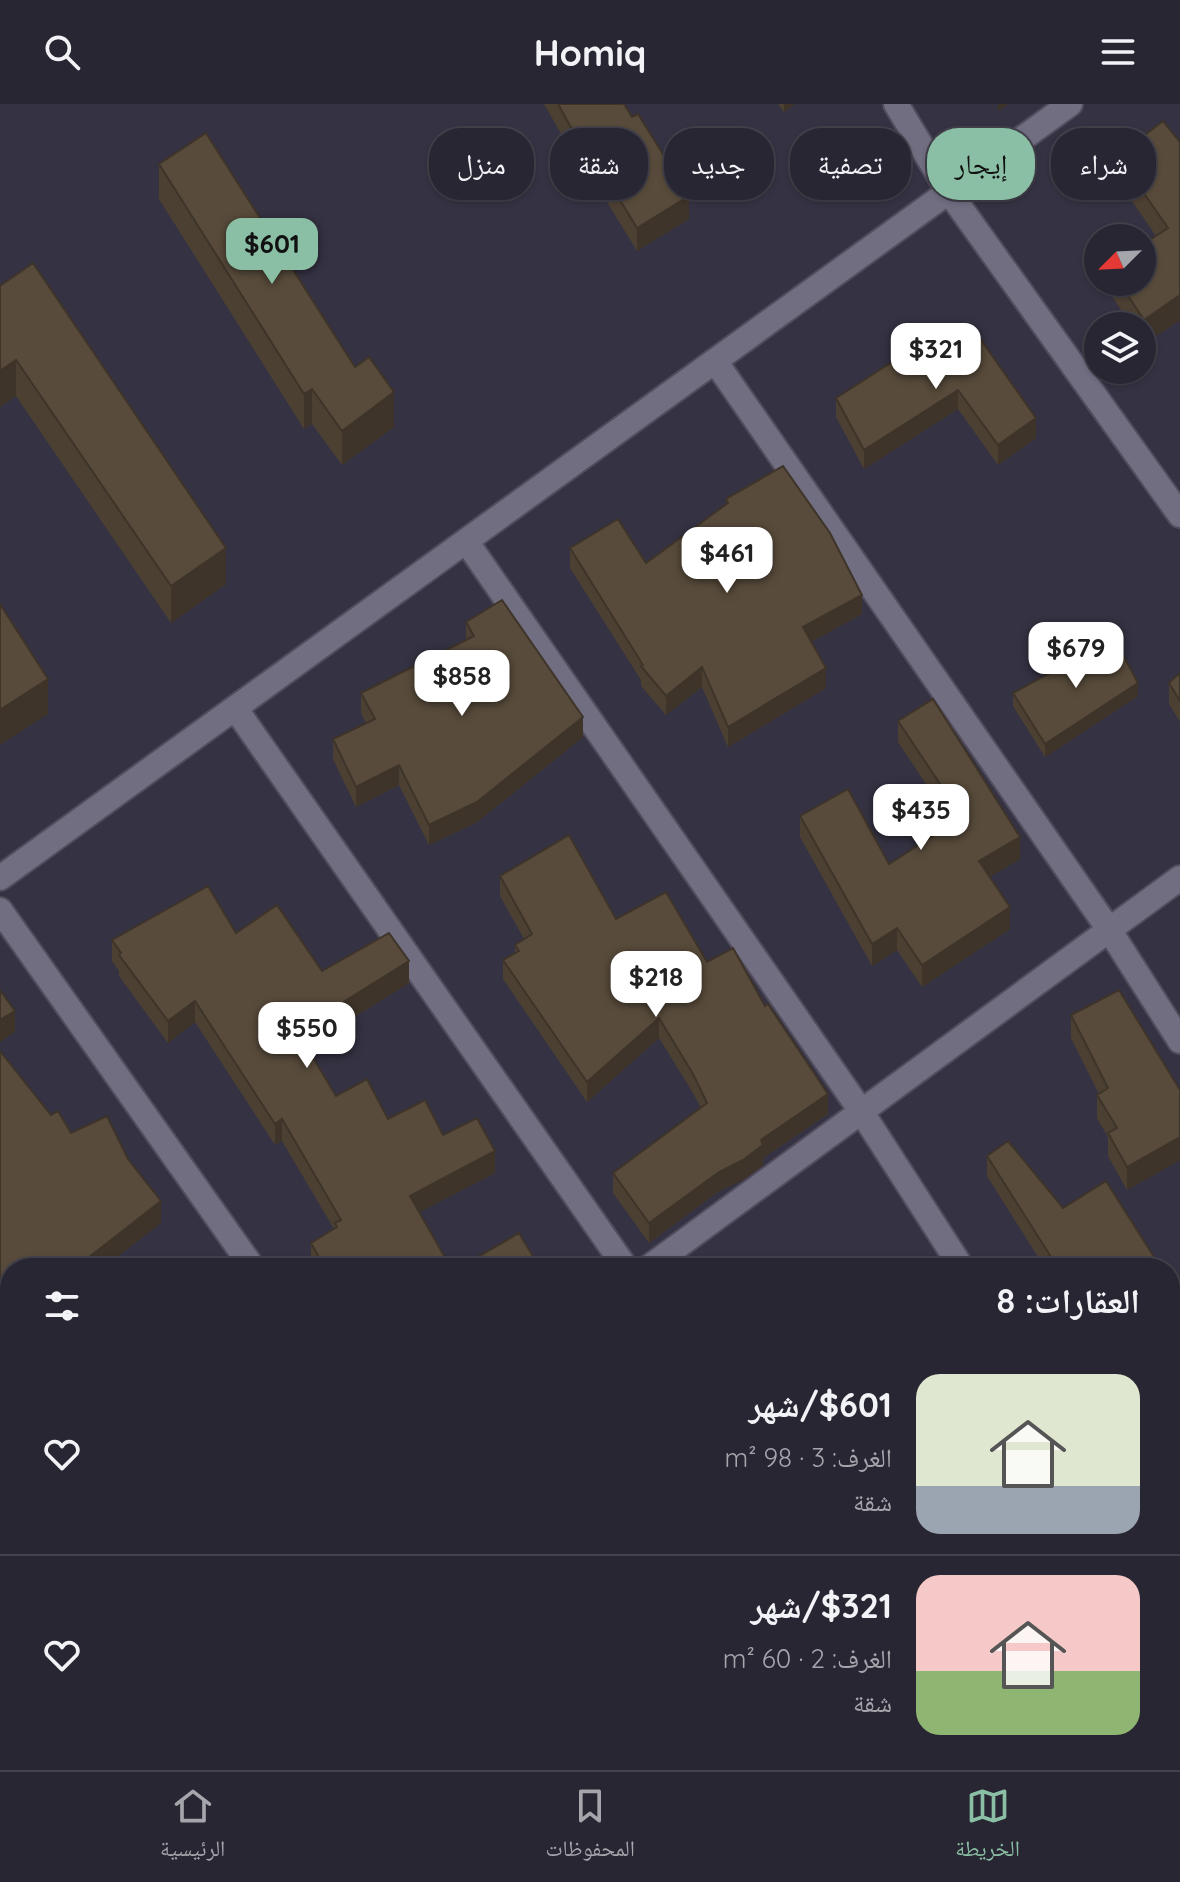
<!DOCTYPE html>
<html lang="ar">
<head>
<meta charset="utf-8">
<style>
	:root { --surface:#282632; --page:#34323e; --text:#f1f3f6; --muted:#a5a5ac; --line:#44434d; --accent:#8abfa5 }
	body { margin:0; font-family:Quicksand,"Noto Naskh Arabic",sans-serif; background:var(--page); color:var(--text); direction:rtl; height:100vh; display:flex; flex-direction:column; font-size:30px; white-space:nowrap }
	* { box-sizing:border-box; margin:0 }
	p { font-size:26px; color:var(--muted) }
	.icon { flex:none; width:44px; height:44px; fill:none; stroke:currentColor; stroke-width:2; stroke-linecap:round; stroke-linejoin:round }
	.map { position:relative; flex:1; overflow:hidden; direction:ltr }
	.sheet { position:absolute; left:0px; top:1154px; width:1180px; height:512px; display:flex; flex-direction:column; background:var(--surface); border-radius:32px 32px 0 0; box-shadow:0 2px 6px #0004,0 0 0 2px var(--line); direction:rtl }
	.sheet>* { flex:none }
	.guide { position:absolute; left:24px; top:24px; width:1132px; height:72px; direction:rtl; display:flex; gap:16px }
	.needle { width:52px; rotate:246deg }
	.buttons { position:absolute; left:1084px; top:120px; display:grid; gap:16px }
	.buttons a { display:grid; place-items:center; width:72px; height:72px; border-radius:50%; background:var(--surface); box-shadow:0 2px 6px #0004,0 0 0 2px var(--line); font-size:40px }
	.price { position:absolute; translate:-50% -68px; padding:0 18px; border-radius:16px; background:#fff; color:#222; font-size:26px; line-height:52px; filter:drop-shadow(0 2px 4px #0008) }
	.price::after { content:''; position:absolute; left:50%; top:48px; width:24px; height:18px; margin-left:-12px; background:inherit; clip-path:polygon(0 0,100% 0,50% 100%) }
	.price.selected { background:var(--accent); color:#111 }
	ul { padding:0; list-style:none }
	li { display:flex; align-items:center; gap:24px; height:200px; padding:0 40px }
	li+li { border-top:2px solid var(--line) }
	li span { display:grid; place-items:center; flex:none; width:224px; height:160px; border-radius:24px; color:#555 }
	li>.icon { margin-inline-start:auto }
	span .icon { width:96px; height:96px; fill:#fffc; stroke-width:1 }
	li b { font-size:34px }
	h2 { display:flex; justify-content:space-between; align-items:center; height:96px; padding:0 40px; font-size:34px }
	.chip { padding:0 28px; border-radius:32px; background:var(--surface); box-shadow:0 2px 6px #0004,0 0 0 2px var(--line); font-size:28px; line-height:72px }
	.chip.selected { background:var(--accent); color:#111 }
	header { display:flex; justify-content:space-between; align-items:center; height:104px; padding:0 40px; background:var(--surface); font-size:36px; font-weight:700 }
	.tab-bar { display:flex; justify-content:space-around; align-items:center; height:112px; border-top:2px solid var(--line); background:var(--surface); font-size:22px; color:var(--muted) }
	.tab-bar a { display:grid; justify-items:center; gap:4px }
	.tab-bar .selected { color:var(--accent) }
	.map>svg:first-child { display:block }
</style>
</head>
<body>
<header><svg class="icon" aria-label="menu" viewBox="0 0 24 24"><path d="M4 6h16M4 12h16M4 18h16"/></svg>Homiq<svg class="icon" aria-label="search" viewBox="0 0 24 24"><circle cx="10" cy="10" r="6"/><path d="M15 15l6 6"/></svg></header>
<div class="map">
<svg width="1180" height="1666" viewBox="0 0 1180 1666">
	<rect width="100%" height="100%" fill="#353243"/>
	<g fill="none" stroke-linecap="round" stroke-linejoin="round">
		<g stroke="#514d5d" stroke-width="28">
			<path id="street" d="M896,0L949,88L1180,411
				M715,257L1110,827L1180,937
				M466,437L861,1007L962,1164
				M235,604L626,1164
				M0,774L1070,0
				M0,806L253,1164
				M648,1164L1180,774
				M1170,1484L1180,1499
				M0,1591L10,1605
				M0,1628L10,1621
				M46,1656L53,1666
				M576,1656L582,1666
				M939,1656L945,1666"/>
		</g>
		<use href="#street" stroke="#716e82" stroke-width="24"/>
	</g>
	<path fill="#4c4033" d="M544,0H624L689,115L637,147L583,59L579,61Z
		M778,0H795L784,8Z
		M1163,17L1180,216L1144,240L1142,238V222H1132L1109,188V178H1142L1156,132L1118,77V52Z
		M159,60L394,323L342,361L312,320L304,325L159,95Z
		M0,182L226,480L171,519L16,292L0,303Z
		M935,247L1036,334L998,361L958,305L864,365L836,313V294Z
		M726,395L862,510L811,538L826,584L728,643L702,583L666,611L641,582V576L570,464V444L646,459L726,401Z
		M466,518L583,633L477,718L429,741L399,681L356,703L333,655V635L366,619L361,609V589L466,537Z
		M1180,569V618L1169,600V579Z
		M1013,589L1138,592L1045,653L1013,602Z
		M898,617L1020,755L989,773L1010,825L922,883L897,846L872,862L800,733V712L889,760L952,719L898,638Z
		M500,772L616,815L707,858L765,902L828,1010L763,1054V1061L743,1076L719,1087L649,1139L613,1089V1069L701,1004L693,989L659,934L587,998L503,875V856L515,849V841L524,835L500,792Z
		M236,829L322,867L409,879L306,943L336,992L388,1015L443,1031L495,1069L419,1108L451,1164H313L311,1160V1139L334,1125L282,1037L275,1041L195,918L168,939L119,872V867L112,857V836Z
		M1071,911L1180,986V1056L1127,1086L1108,1052V1033L1097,1014V991L1099,990L1071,934Z
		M987,1052L1063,1104L1161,1164H1045L987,1072Z
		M148,1656H239L245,1666H154Z
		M395,1656H486L491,1666H400Z
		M707,1656H903V1666H713Z"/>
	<path fill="#3e3429" d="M784,0H795L784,8Z
		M998,0H1008L998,7Z
		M583,35V59L579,61V38Z
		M689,92V115L637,147V124Z
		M1180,191V216L1144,240V216Z
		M16,256V292L0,303V267Z
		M312,285V320L304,325V290Z
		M958,286V305L864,365V346Z
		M394,288V323L342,361V327Z
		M1036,314V334L998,361V341Z
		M226,444V480L171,519V482Z
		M862,491V510L803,542V523Z
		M702,563V583L666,611V592Z
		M826,564V584L728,643V623Z
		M48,575V610L0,641V606Z
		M1138,579V592L1045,653V640Z
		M583,613V633L477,718L429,741V721Z
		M399,661V681L356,703V683Z
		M1020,733V755L979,779V757Z
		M1010,803V825L922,883V861Z
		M897,824V846L872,862V840Z
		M409,857V879L297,948V927Z
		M195,897V918L168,939V917Z
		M15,907V928L0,938V916Z
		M659,914V934L587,998V978Z
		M828,990V1010L763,1054V1061L743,1076L719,1087L649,1139V1119L761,1036Z
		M282,1015V1037L275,1041V1020Z
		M1180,1033V1056L1127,1086V1063Z
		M495,1047V1069L410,1113V1092Z
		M161,1097V1119L103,1164H75Z
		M10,1198V1219L0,1226V1204Z
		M1180,1642V1666H1132L1152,1656H1170V1647Z
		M779,1656H783V1666H764Z
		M890,1656H903V1666H876Z"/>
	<path fill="#584b3b" stroke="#3e3429" stroke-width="2" d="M558,0H624L632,13L638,10L689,92L637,124L583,35L579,38Z
		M1163,17L1180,38V191L1144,216L1119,178H1142V141L1168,124L1118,52Z
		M206,29L355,263L369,253L394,288L342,327L312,285L304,290L159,60Z
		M33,159L226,444L171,482L16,256L0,267V182Z
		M972,223L1036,314L998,341L958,286L864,346L836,294L928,235L935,247Z
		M783,362L830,429L862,491L803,523L826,564L728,623L702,563L666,592L641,562L643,561L570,444L618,415L646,459L728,399L726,395Z
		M502,496L583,613L477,698L429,721L399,661L356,683L333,635L375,615L361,589L474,532L466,518Z
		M0,500L48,575L0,606Z
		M1114,534L1138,579L1045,640L1013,589Z
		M1180,569V597L1169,579Z
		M933,595L1020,733L979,757L1010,803L922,861L897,824L872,840L800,712L848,685L889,760L962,713L898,617Z
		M569,731L616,815L666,788L707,858L733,844L765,902L768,900L828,990L761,1036L763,1041L743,1056L719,1068L649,1119L613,1069L707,999L693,970L659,914L587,978L503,856L519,847L515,841L532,830L500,772Z
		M208,782L236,829L277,801L322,867L389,829L409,857L297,927L336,992L367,975L388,1015L425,996L443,1031L477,1014L495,1047L410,1092L451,1164H325L311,1139L337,1123L335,1119L341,1116L282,1015L275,1020L195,897L168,917L119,851L121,849L112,836Z
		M0,886L15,907L0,916Z
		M1119,886L1180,986V1033L1127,1063L1108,1029L1117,1024L1097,991L1108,984L1071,911Z
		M0,947L51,1011L58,1007L71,1029L107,1012L128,1055L161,1097L75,1164H10V1198L0,1204Z
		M1008,1037L1063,1104L1106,1077L1161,1164H1058L987,1052Z
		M519,1129L540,1164H459Z
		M1170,1506L1180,1523V1642L1170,1647Z
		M160,1656H239L245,1666H166Z
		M406,1656H486L491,1666H411Z
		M723,1656H779L764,1666H730Z
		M785,1656H890L876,1666H791Z
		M1053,1656H1152L1132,1666H1040L1039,1664Z"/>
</svg>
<div class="buttons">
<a><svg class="needle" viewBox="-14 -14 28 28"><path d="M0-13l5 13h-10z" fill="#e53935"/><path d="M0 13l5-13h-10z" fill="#a5a5ac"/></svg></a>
<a><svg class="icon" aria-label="layers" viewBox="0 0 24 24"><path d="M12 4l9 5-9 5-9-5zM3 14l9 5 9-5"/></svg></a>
</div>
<b class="price selected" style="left:272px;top:182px">$601</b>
<b class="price" style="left:936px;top:287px">$321</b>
<b class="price" style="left:727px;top:491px">$461</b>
<b class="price" style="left:1076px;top:586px">$679</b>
<b class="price" style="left:462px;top:614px">$858</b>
<b class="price" style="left:921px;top:748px">$435</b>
<b class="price" style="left:656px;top:915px">$218</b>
<b class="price" style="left:307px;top:966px">$550</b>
<div class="guide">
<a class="chip">شراء</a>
<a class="chip selected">إيجار</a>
<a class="chip">تصفية</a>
<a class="chip">جديد</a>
<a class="chip">شقة</a>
<a class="chip">منزل</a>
</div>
<section class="sheet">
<h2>العقارات: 8<svg class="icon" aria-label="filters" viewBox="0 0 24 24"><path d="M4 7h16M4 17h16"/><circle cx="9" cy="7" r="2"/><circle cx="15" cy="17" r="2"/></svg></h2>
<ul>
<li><span style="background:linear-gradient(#dfe7d0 70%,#9aa5b1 0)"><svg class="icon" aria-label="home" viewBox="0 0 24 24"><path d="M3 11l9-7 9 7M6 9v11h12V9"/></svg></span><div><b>$601/شهر</b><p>الغرف: 3 · 98 m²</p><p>شقة</p></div><svg class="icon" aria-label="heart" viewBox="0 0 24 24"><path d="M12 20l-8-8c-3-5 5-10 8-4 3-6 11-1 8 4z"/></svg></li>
<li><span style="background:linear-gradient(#f6c9c9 60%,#8fb573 0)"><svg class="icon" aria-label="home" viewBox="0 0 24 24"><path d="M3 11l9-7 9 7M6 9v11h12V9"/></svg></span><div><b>$321/شهر</b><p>الغرف: 2 · 60 m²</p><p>شقة</p></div><svg class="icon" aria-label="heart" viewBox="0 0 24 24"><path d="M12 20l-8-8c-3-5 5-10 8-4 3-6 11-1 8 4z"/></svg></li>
</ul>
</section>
</div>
<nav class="tab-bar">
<a class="selected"><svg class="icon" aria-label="map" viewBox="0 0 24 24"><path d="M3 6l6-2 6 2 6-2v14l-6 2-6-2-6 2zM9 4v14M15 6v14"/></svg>الخريطة</a>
<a><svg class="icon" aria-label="saved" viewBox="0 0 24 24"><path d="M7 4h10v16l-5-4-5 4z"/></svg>المحفوظات</a>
<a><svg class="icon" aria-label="home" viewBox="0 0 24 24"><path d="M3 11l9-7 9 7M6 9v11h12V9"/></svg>الرئيسية</a>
</nav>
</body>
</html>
